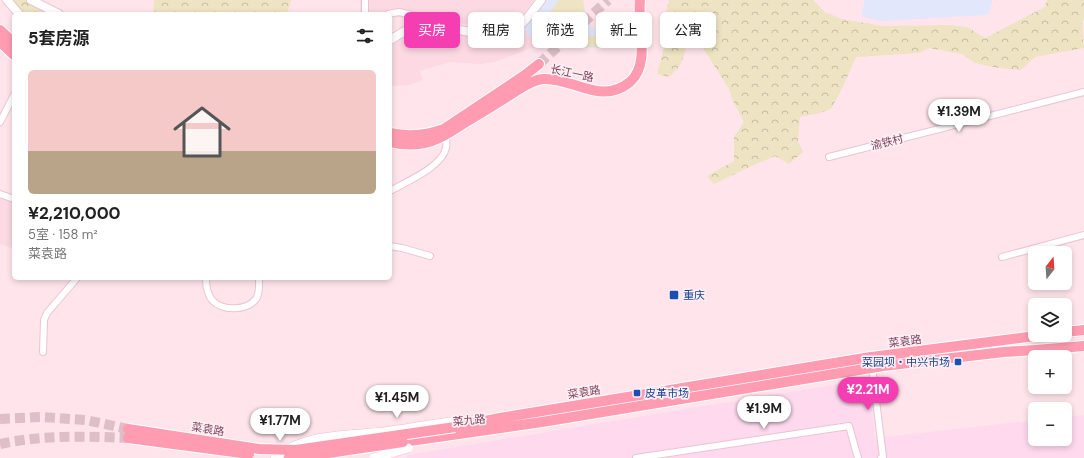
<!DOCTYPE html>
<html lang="zh">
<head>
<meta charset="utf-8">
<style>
	:root { --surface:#fff; --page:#f2f2f2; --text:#222; --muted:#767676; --accent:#f53eb1 }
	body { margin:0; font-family:"DM Sans","Noto Sans SC",sans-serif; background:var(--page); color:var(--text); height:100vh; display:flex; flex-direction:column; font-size:15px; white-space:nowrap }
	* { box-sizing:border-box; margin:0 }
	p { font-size:13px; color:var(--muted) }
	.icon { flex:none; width:22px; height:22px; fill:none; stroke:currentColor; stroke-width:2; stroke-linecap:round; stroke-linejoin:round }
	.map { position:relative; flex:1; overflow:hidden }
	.details { position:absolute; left:12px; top:12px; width:380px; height:268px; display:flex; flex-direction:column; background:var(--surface); border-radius:6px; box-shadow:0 2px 6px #0003 }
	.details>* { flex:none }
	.hud { position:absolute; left:404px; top:12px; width:380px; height:36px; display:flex; gap:8px }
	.needle { width:26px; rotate:17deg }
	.controls { position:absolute; left:1028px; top:246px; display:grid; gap:8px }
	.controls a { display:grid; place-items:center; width:44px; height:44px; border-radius:6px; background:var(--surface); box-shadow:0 2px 6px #0003; font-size:20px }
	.price { position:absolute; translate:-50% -34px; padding:0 9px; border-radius:14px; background:#fff; color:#222; font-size:13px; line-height:26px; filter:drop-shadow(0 1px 2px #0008) }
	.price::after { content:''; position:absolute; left:50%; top:24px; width:12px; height:9px; margin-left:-6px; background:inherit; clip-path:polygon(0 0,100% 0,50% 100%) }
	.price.current { background:var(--accent); color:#fff }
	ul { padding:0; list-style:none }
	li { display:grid; align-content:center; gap:8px; height:212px; padding:0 16px }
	li span { display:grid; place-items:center; height:124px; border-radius:6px; color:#555 }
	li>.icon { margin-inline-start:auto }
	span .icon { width:72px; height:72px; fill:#fffc; stroke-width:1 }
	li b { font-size:17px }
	h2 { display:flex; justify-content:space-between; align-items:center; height:48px; padding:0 16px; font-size:17px }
	.chip { padding:0 14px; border-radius:6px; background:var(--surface); box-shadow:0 2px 6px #0003; font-size:14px; line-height:36px }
	.chip.current { background:var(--accent); color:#fff }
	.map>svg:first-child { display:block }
</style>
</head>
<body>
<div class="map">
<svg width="1084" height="458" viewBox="0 0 1084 458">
	<defs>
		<pattern id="forest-crowns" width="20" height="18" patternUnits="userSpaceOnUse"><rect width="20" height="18" fill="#eee3c2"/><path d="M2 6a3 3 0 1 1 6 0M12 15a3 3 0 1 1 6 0" fill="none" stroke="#c6baa1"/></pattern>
	</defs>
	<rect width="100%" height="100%" fill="#ffe5eb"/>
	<path fill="#fcd9e3" d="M360,0H534L524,14L517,20L510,24L498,27H486L426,19L390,17V14H360Z
		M420,28L497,38L512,35L524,28L529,37L540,36L538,46L495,62L480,64L450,62L420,71L423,80L409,85L390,86V46Z
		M0,197L14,202V249L0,244Z"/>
	<path fill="#ffd9ee" d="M869,379L875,438L1035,420V439H1065V417L1084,415V458H407V455Z"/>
	<path fill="#e2e7fb" d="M545,0H583L587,18L589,23L592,28L600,31L602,36L601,48H578V46L565,44V45H552L551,47L538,46L540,36L529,37L524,28L530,21Z
		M864,0H993L988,15L882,21L862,17Z"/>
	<path fill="url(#forest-crowns)" d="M10,0H27L44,10L46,14H23Z
		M154,0H291L287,14H249L225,12L224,14H153Z
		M669,0H813L825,12L842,19L882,26L950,25L967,27L985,38L1045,7L1047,0H1084V19L1082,21L1084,48L1035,57L1021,70L998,68L975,63L962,54L929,48L919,53L856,57L842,89L831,109L816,114L800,117L798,141L803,152L789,164L775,156L745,169L714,184L707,176L734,161V137L744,122L732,99L729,89L701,45L687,46L680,66L669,77L657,74L665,44V18Z"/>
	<path fill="#eee3c2" d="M559,0H583L585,13H578L577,19L559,18V12H550Z
		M550,34L601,36V47H578V46L564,43V45L551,44L550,46L539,45L540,35L549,36Z"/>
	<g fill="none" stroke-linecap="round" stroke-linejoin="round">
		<path stroke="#debec8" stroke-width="10" stroke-dasharray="10 5" stroke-linecap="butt" d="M539,64L608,0
			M0,419L42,417L86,420L128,429
			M0,444C42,435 86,436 128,438"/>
		<g stroke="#eac4d3" stroke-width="8">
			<path id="minor" d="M365,0V14
				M388,14L399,12L412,15L413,26
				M0,122L14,95
				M829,157L1084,92
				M390,191C406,182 442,167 446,148C447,144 446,139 446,135
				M0,194L14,199
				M390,246L402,248L430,256
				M1002,257L1084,235
				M206,278C206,286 208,296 213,301C223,311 247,311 256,299C260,293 259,285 259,278
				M43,352L44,320L47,313L77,278
				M872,368L883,457L881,458
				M636,458L849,426L858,458"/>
		</g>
		<g stroke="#eac4d3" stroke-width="10">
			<path id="tertiary" d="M7,0L19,14
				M31,0L59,14
				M390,40L413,26L425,23C453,28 494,42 519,26C528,19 534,9 541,0"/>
		</g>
		<g stroke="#ecbfd0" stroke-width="10">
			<path id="secondary" d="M275,458C304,433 348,436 384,432C413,428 442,422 472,420"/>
		</g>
		<g stroke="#fff" stroke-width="12">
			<path id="primary" d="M0,30L14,43
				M0,42L14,55
				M390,133C409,137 425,136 444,129L525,75L539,64
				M390,142C404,145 418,146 432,141C444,137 455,129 466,122C481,113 496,104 510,95C520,89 531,80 543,79C573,77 600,106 630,82C651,64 637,24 640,0
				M1065,332L1084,330
				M455,427L500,418L871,357L1044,335
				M403,442L542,422L883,366L1004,352L1036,350L1084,346"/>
		</g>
		<use href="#minor" stroke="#fff" stroke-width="6"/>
		<use href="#tertiary" stroke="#fff" stroke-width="8"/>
		<use href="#secondary" stroke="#fff" stroke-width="9"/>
		<use href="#primary" stroke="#ff9cb2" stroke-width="10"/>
		<g stroke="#ecbfd0" stroke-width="10" stroke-linecap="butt">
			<path id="secondary-bridge" d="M374,458L408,448"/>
		</g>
		<g stroke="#fff" stroke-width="12" stroke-linecap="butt">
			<path id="primary-bridge" d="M128,429L259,449L296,450L455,427
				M128,438L249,454
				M289,457L322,454L403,442"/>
		</g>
		<use href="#secondary-bridge" stroke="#fff" stroke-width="9"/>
		<use href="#primary-bridge" stroke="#ff9cb2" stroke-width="10"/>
	</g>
	<g fill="#1a4fb4" stroke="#ffeef2" stroke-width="1.5">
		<rect x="669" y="290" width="10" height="10" rx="2"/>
		<rect x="954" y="358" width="8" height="8" rx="2"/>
		<rect x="633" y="389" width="8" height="8" rx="2"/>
	</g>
	<g text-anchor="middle" stroke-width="3.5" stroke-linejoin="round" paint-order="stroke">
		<g font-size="11" fill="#7b4761" stroke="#ffeef2">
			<text transform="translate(572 73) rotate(12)" y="4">长江一路</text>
			<text transform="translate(887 142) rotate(-14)" y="4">渝铁村</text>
			<text transform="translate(905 341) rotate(-7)" y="4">菜袁路</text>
			<text transform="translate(584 392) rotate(-9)" y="4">菜袁路</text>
			<text transform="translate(469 420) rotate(-5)" y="4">菜九路</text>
			<text transform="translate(208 429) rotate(9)" y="4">菜袁路</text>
		</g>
		<g font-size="11" fill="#164399" stroke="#ffeef2" text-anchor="start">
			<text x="683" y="299">重庆</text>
			<text x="950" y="366" text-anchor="end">菜园坝‧中兴市场</text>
			<text x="645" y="397">皮革市场</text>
		</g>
	</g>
</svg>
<div class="controls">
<a><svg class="needle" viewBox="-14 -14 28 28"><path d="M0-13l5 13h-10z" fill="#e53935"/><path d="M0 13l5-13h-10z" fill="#767676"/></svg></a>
<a><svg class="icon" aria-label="layers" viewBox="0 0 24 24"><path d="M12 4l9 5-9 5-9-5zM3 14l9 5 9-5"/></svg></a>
<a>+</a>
<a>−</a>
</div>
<b class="price" style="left:959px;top:133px">¥1.39M</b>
<b class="price current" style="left:868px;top:411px">¥2.21M</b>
<b class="price" style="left:397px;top:419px">¥1.45M</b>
<b class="price" style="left:764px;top:430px">¥1.9M</b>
<b class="price" style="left:280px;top:442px">¥1.77M</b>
<div class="hud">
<a class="chip current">买房</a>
<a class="chip">租房</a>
<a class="chip">筛选</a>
<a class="chip">新上</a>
<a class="chip">公寓</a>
</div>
<section class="details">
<h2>5套房源<svg class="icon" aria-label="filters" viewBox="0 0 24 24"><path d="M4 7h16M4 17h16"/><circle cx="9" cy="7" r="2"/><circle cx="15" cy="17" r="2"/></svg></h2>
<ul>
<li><span style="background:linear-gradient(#f6c9c9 65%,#b9a48a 0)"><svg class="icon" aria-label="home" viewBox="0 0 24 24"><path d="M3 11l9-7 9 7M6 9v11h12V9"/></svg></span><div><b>¥2,210,000</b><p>5室 · 158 m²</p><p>菜袁路</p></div></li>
</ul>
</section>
</div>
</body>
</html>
